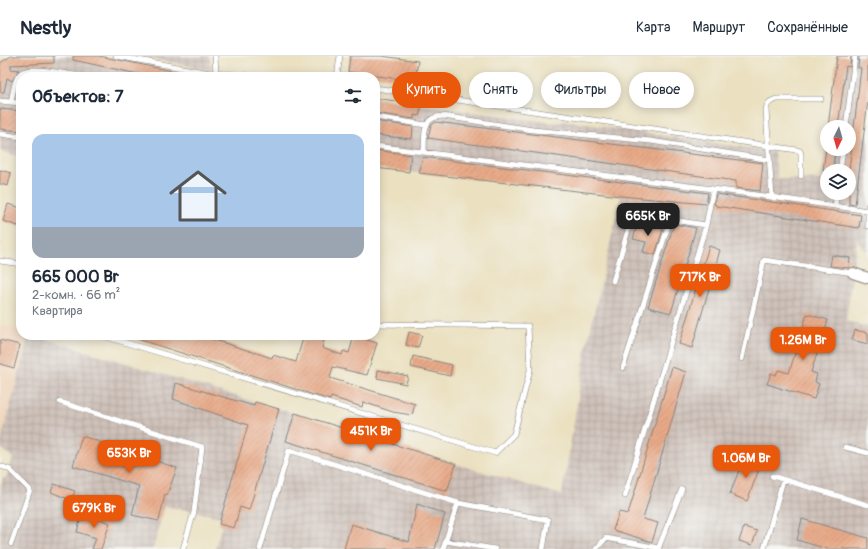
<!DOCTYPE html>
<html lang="ru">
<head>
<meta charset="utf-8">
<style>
	:root { --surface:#fff; --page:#f6f6f7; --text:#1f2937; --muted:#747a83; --line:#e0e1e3; --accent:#ea580c }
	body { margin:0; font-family:Pangolin,sans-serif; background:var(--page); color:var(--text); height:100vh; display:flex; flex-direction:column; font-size:15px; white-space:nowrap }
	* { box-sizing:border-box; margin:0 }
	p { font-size:13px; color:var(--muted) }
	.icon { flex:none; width:22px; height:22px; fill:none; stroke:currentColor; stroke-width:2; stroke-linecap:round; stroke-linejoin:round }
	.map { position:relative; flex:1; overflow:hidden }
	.panel { position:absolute; left:16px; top:16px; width:364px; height:268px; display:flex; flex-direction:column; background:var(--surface); border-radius:16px; box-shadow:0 2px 10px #0003 }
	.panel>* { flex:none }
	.banner { position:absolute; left:392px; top:16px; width:380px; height:36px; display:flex; gap:8px }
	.needle { width:26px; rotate:185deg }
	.tools { position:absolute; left:820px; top:64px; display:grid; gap:8px }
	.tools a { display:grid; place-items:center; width:36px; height:36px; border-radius:50%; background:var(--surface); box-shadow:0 2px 10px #0003; font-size:20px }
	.price { position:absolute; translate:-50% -34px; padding:0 9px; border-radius:8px; background:var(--accent); color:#fff; font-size:13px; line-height:26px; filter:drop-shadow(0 1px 2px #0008) }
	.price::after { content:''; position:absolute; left:50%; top:24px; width:12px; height:9px; margin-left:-6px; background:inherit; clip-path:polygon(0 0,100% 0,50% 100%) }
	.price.on { background:#222; color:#fff }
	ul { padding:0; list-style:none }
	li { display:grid; align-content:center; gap:8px; height:212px; padding:0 16px }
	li+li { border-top:1px solid var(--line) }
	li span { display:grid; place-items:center; height:124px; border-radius:12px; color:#555 }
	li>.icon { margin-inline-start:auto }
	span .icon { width:72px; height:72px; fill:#fffc; stroke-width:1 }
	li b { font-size:17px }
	h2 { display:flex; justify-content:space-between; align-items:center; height:48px; padding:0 16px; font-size:17px }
	.tag { padding:0 14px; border-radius:18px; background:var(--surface); box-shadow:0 2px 10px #0003; font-size:14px; line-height:36px }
	.tag.on { background:var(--accent); color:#fff }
	header { display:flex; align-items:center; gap:24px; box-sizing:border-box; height:56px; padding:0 20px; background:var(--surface); border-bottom:1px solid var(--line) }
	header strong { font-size:19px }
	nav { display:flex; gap:22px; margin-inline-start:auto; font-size:14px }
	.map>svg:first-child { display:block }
</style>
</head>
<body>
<header>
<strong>Nestly</strong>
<nav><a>Карта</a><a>Маршрут</a><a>Сохранённые</a></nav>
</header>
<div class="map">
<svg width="868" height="493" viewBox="0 0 868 493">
	<defs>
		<pattern id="industrial-grid" width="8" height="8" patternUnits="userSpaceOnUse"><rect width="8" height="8" fill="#cec1b9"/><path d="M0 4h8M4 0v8" fill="none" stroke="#b1a6a0"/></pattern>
		<pattern id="building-hatch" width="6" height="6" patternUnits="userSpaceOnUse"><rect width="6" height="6" fill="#e8aa88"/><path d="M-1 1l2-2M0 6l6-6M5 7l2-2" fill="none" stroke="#c79276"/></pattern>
	</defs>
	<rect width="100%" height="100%" fill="#f6f6f2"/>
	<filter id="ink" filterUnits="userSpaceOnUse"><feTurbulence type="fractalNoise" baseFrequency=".025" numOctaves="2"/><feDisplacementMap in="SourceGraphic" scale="8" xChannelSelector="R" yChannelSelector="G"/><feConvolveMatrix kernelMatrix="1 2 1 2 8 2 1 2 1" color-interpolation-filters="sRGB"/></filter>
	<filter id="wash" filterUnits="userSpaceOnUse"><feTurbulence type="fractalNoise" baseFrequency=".012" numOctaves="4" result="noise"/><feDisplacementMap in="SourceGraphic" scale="16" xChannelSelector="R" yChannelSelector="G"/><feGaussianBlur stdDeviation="0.9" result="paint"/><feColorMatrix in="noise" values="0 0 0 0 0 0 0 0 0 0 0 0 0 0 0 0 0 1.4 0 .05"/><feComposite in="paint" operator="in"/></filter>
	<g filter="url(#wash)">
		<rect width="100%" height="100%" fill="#ebe1c1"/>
		<path fill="#f0d5bc" d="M0,269L21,275V279H29L0,389Z"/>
		<path fill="url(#industrial-grid)" fill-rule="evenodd" d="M11,0H99L201,21H21V101L0,95V11L1,6Z
			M137,0H209L212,14Z
			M837,0H868V44L863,80L868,81V194H864L857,184L846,265L868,271V493H215L222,469L219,468L221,461L165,450L153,493H0V431L3,422H6L13,402L0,391V389L29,279H33L279,353L456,408L562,439L586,293L621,140L375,112V42L422,49L555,67L566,65L774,96L778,123L821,124L827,81V93H849V71H828ZM827,115H849V137H827Z"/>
		<g id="blocks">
			<path fill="url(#building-hatch)" d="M11,0H54V7L11,9V13L19,14L12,25L7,22L4,36H0V7Z
				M73,0H99L182,17V21H152L73,4Z
				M350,0H381L418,5L415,25L348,16Z
				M837,0H851L850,11L846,10L838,71H828Z
				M859,0H868V44L855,149L849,148V114L861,12H858Z
				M375,42L422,49L419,60L414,59V63L375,57Z
				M0,53L21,55V75L0,73Z
				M375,65L413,71L412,83L375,79Z
				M436,66L763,107L760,135L736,132V125L428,82L431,69Z
				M826,93H835L833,115H823Z
				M375,94L411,99L409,116L375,112Z
				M423,101L534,115L708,137L706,148L621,140L419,117Z
				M0,114L11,117L8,130L0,128Z
				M716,138L861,159L859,172L716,150V149L714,148Z
				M8,148L21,152V171L3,165Z
				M638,166L663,173L655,199L643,196L646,186L633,183Z
				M674,168L696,172L671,257L648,251Z
				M709,190L720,194L692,292L679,288Z
				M832,199L850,202L849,212L830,210Z
				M807,258L828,264L811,316L817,318L815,326L819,328L814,343L767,328L771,317L776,319L778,314L789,317Z
				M855,274L868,277V288L852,284Z
				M409,276L422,279L418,292L406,289Z
				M131,279H199L272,302L273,299L296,306L304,279L324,285L322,292L342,299L343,295L349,297L354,280L377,287L367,319L333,311L330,322L415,348L412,359L393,356L363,346L362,351L331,341L330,344L131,281Z
				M0,284L20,289L14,312L0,308Z
				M413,300L452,309L450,320L411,311Z
				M672,311L686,316L643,463L658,467L652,486L613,474L619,456L628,458Z
				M378,314L408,320L406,328L377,322Z
				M176,327L254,350L255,346L279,353L249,454L240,451L234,472L219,468L248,369L173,343Z
				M295,357L456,408L447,435L286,385Z
				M82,380L177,412L167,439L165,438L159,465L132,459L139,430L73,410Z
				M744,401L761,408L747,445L730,438Z
				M54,428L75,435L71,444L51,436Z
				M417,448L445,458L435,493H344L351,468L409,486Z
				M82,457L110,467L101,493H92L96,482L77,476Z
				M802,463L868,482V493H827L797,484Z
				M744,471L757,475L752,489L739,485Z"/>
		</g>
	</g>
	<g filter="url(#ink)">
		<use href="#blocks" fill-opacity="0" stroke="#86827e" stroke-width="1"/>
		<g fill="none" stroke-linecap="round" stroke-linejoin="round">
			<g stroke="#86827e" stroke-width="6">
				<path id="service" d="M116,0L210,17L263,21
					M215,0L216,18
					M337,21L340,0
					M375,32L797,94L800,95L801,98V120
					M0,45L21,47
					M11,46C13,38 14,23 21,17C30,9 72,19 85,21
					M375,61L426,69
					M846,71L855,0
					M0,78L21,81
					M375,90L713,133L835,150L837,137
					M424,96C425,78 421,61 443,60L533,74L651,85L770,104
					M840,115L843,93
					M772,142L766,54C767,47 770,45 777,43H821
					M835,150L868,155
					M868,150V170
					M0,205L21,208
					M613,225L631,164L635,160L640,159L706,169
					M100,279L495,397L514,378L530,314L528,270L375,268
					M742,303L764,204L853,217
					M623,312L670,164
					M60,346L202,391L194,456L183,493
					M845,391L868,397
					M0,410L9,413L30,434L11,488
					M772,420L868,449
					M625,440L706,169L713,133
					M445,485L495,493
					M260,493L289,394L458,447L548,464L543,493
					M443,493L458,447
					M596,493L606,482L659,492
					M658,493L682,433
					M764,493L783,424"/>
			</g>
			<g stroke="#86827e" stroke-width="12">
				<path id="minor" d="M853,217L868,222"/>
			</g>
			<use href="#service" stroke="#fff" stroke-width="5"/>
			<use href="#minor" stroke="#fff" stroke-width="10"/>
		</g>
	</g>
</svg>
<div class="tools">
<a><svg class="needle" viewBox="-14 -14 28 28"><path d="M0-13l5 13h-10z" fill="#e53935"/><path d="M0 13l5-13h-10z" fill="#747a83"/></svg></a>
<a><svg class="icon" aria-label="layers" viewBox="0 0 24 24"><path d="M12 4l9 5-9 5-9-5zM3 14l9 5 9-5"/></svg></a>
</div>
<b class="price on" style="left:648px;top:181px">665K Br</b>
<b class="price" style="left:700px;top:242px">717K Br</b>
<b class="price" style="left:803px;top:305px">1.26M Br</b>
<b class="price" style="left:371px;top:396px">451K Br</b>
<b class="price" style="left:129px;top:418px">653K Br</b>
<b class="price" style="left:746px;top:423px">1.06M Br</b>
<b class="price" style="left:94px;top:473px">679K Br</b>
<div class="banner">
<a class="tag on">Купить</a>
<a class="tag">Снять</a>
<a class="tag">Фильтры</a>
<a class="tag">Новое</a>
</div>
<section class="panel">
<h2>Объектов: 7<svg class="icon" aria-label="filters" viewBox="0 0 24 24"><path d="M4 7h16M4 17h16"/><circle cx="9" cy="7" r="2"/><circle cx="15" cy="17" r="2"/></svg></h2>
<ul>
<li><span style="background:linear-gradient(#a9c7e8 75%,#9aa5b1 0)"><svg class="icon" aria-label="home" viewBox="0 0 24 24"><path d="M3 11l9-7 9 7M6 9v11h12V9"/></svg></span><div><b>665 000 Br</b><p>2-комн. · 66 m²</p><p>Квартира</p></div></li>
</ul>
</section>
</div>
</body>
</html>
